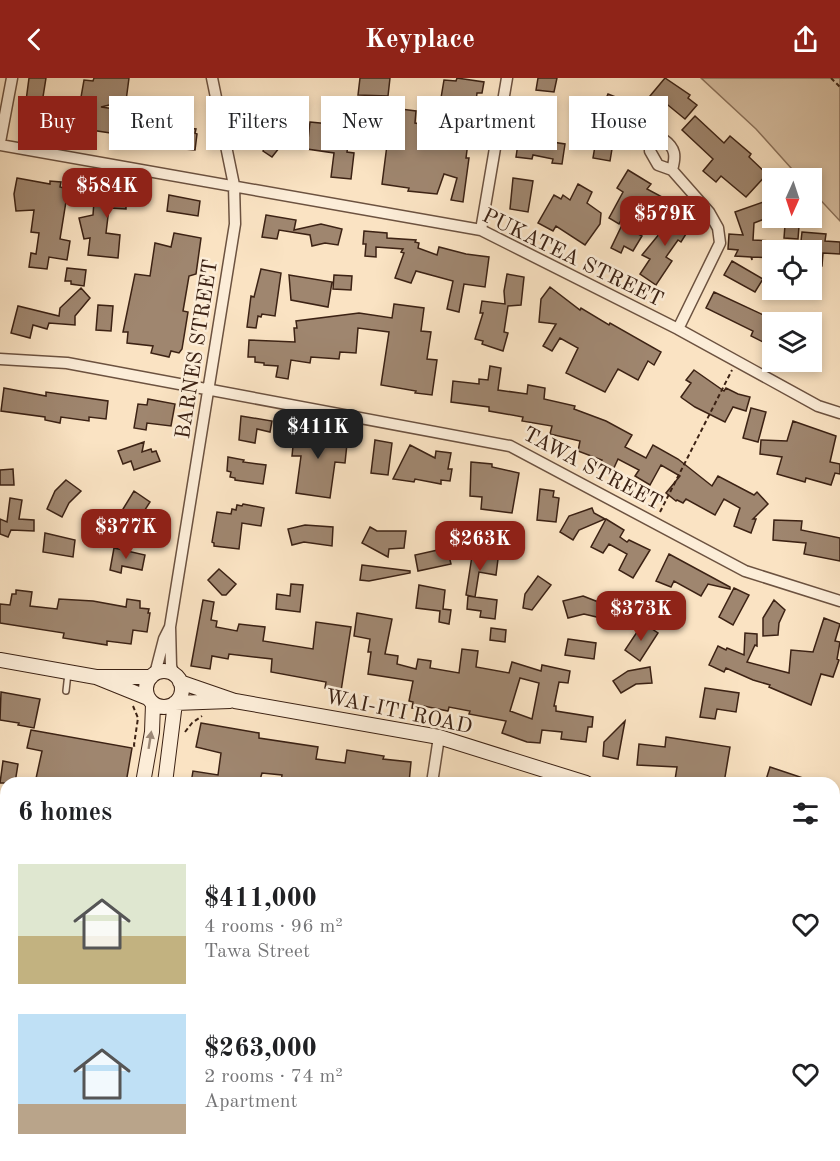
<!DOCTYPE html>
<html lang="en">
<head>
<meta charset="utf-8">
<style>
	:root { --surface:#fff; --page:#f2f2f2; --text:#202124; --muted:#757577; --accent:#8f2418 }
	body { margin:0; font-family:"Old Standard TT",serif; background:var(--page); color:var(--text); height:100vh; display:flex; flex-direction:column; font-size:22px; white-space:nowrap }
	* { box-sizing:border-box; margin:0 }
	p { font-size:20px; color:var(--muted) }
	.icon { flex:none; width:33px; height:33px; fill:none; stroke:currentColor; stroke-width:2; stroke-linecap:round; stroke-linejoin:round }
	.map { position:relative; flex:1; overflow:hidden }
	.side { position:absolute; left:0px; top:699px; width:840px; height:384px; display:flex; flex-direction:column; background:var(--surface); border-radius:18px 18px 0 0; box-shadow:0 3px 9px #0003 }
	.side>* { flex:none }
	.top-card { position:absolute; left:18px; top:18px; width:804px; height:54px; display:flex; gap:12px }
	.needle { width:39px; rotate:183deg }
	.tools { position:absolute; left:762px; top:90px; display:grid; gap:12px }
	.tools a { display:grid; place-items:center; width:60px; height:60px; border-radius:0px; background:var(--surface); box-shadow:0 3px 9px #0003; font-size:30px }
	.price { position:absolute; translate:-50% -51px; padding:0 14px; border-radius:12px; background:var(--accent); color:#fff; font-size:20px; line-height:39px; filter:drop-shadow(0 2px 3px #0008) }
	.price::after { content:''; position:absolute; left:50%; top:36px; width:18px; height:14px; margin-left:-9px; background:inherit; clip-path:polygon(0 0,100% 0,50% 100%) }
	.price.current { background:#222; color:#fff }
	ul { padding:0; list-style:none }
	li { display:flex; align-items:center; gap:18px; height:150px; padding:0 18px }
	li span { display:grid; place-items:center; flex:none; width:168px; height:120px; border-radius:0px; color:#555 }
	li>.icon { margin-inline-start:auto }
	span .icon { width:72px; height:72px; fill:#fffc; stroke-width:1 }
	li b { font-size:26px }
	h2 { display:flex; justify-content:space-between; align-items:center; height:72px; padding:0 18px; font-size:26px }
	.tag { padding:0 21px; border-radius:0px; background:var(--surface); box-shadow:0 3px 9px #0003; font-size:21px; line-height:54px }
	.tag.current { background:var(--accent); color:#fff }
	header { display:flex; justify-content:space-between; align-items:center; height:78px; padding:0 18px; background:var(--accent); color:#fff; font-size:27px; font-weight:800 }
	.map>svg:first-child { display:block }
</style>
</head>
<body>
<header><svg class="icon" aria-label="back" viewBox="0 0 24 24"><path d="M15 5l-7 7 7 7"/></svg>Keyplace<svg class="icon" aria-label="share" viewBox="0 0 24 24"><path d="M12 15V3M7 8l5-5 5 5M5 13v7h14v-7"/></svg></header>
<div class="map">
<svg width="840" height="1083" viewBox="0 0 840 1083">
	<rect width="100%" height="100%" fill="#fae3c3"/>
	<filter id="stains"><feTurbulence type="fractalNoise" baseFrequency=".00333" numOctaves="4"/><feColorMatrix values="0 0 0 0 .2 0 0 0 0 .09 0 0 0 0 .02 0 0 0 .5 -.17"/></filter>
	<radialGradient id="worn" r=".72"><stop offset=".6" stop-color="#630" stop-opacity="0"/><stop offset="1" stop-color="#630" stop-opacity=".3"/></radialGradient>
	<path fill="#dac2a5" stroke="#8b725c" stroke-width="1.5" d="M701,0H840V143L812,113V100H800L756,51Z"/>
	<path fill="#9f866f" stroke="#3c2214" stroke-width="1.5" fill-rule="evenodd" d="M29,0H46L43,19L80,25L84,2L93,3L94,0H129L126,23L101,29L142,35L140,50L131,49L130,58L91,52L92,45L70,42V39L42,35L41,40L24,38Z
		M360,0H390L388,18L358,17Z
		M457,0L484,4L482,15H477L476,24H474L471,57H469L466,80H469L463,124L451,122L457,100L444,96L437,116L408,113L409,110L382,106L387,67L396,68L401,31L416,33L415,45L442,49L445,20H441L444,2L456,3Z
		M538,0H557L554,14L536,12Z
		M665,0L690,17L688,20L697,27L685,41L663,23L660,27L650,18Z
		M608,16L623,22L617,37L624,40L621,49L616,47L610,83L593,80L601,32Z
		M695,38L724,65L730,58L751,76L749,79L767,96L746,119L721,98L716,104L703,93L713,81L682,52Z
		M160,43L188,46V50L196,51L195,55L197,56L195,72L185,71L186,66L177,65V63L155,60L157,46L160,47Z
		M262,44L287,60L272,79L263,73L266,67L252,59Z
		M310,44L330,46L328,64L348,67L347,74L354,75L351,101L331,99L334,75L307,71Z
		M519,59L565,66L562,86L552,85L553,81L533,77L532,81L516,79Z
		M628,92L651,106L647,111L664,120L654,138L630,124L619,146L609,140L623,114L617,110Z
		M17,100L50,106V103L61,104L60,109L68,111L60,161L70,163L67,182L49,179L47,191L29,189L31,175L36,176L39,155L31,154L34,132L16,133L14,116Z
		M513,100L533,103L528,134L510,131Z
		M578,106L592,114L587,125L601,135L600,146L585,167L556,148L553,153L538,145L554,117L561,121L563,117L570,122Z
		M95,109L133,111V109L146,111L143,127L126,124V131L109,130L106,155L120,157L118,180L88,177L90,160L84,161L79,140L93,137Z
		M169,117L200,123L198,138L167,133Z
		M772,121V138L754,145L753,162L792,164V172H772V180L752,179V182L751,179L735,178L738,172L728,171L729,156L743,157L735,134Z
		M678,133L693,145L681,164L678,162L666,179L672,183L656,207L640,196L650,181L642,177Z
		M266,137L296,142L294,152L321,146L342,151L338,167L325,165L312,168L310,157L279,152L277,161L262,159Z
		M622,147L642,158L633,173L624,168L621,175L611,170Z
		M785,147L799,148L798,161L784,160Z
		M364,153L387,155V160L416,162L415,164L419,165L418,170L437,177L439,169L466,176L489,179L485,209L464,206L459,234L447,231L453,203L416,193L411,205L395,200L404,175L401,174L403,171L376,169V179L365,178L366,166H363Z
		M802,154L826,156L825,163L840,164V176L823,175L822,188L812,187V172H800Z
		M174,155L201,160L196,196L189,198L183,233L188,234L182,271L179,275L171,273L169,279L151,275L153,268L127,265L128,254H123L135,196L150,198L155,165L171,169Z
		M732,183L763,201L755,214L724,197Z
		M67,190L86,192L84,208L71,206V203H65Z
		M261,191L281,195L275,238L262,236L261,239L258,238L256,250L247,249L251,218L254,219Z
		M507,196L524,199L521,227L508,228L504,254L508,255L503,273L482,266L483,263L475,261L483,235H480L482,223L505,226L504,213Z
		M289,197L332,204L328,229L291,222Z
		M334,197L352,198L351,212L333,211Z
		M550,209L580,232L581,230L609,247L610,245L661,274L654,287L648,283L638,302L618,291L605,314L566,295L578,270L560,260L552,273L543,268L556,246L539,244L541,221Z
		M81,210L90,220L75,238V247L49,245L47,251L33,247L30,260L11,255L18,228L59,238L60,230Z
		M714,214L772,241V256L767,266L751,258L753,253L706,230Z
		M394,226L424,230L421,253L431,254L427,281L437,282L432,317L415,315L416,313L381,307L389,254L358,250L356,275L340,274L339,281L311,279L310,285L291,282L288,301L276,299L278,288L264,287V285L255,284V279H248L249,262L295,264L294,250H297L296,243L359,235L392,240Z
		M98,227L113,228L111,253L96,252Z
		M490,288L501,290L498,312L527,316L528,307L545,310L544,321L575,328L574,331L606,343L632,357L625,369L646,380L653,367L678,381L712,408L718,398L754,417L757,414L768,426L753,441H756L751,455L734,448L740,430L724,421L715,437L686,421L683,425L677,422L676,423L666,415L680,398L661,387L650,407L635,398L639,392L618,381L613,392L600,385L602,382L578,373L580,363L550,356L552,348L522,343L523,339L489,333V329L451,324L453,303L479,306V301L488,302Z
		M694,292L724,313L726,310L738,316L750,319L746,333L733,329L725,344L695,329L682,320L681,319L691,305L686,302Z
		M4,310L46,318V314L108,323L106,341L89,339V343L61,339L60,345L45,342V339L1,333Z
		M148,321L175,326L171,348L147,345L146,352L134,350L138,326L147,327Z
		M751,330L766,334L758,364L743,360Z
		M241,338L272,343L270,354L257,351L255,365L239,362Z
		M793,343L836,358L830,384L840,386V396L835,395L831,407L806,400L805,404L777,396L782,379L760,376L761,362L787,363Z
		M295,349L311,350V353L348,356L345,385L335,384L330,420L296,415L301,378H292Z
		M375,362L392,365L388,397L371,395Z
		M144,364L142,374L151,371L152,374L156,373L160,383L134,392L131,383L123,386L118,373Z
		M410,367L435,380L436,373L451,375L448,391H452L450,403L441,402V406L415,401L414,404L393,401Z
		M228,379L244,382L243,384L266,387L263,406L235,402V400L230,399L231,394L227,393Z
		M471,384L492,386V389L519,395L512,435L481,431L482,419L470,418Z
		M13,391L14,407H0V392Z
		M66,402L81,413L69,425L62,439L47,431L55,413Z
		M540,411L554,413L553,419L559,420L556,444L537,442Z
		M134,413L150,424L141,438L139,454L120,453L123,431Z
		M10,420L22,422L19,441L34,442V453L11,452L8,459L0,456V441L7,444Z
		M243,426L264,430L261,448L242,445L239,471L214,468V465L212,464L217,434L231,436L232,431L236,432L237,427L242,428Z
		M592,430L594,435L605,441L579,452L573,462L560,454L569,438Z
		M606,441L624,452L620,459L627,464L629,462L650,472L633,500L619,492L627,476L609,466L603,475L591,469Z
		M774,442L802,443L801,452L840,460V483L804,476L806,465L773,462Z
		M305,447L333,449L332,468L304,464L292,467L288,451Z
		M370,449L377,453H406L404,470L389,471L388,479L362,465Z
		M45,455L75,462L73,479L43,474Z
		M114,470L145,477L142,492L122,488L121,495L110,492Z
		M447,470L451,486L418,493L415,477Z
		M669,476L730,509V511L708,506L701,518L674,503L671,509L656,503Z
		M472,478L498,481L496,497L479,494L475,519L466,517Z
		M362,487L410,493V495L369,503L360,502Z
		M219,491L236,506L226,517H222L208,502Z
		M538,498L551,507L532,532L523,530L525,516Z
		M291,506L303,507L300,534L276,531L277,516L290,518Z
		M419,507L445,512L443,531L451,532L449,546L439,544L440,533L416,530Z
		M734,510L749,517L733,547L719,539Z
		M16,512L32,514L30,528L57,531L59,521L93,523L126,529L127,521L140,523V530L149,531L148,535H150L147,554L133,552L131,566L107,563V567L63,560L64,555L0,545V526L10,527L12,516H16Z
		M468,518L497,522L495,541L480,539L481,533L467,531Z
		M583,518L606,527L601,540L584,536L568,540L563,523Z
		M203,522L214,524L211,542L217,543L216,549L237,553L239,546L265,549L263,563L313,571L316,544L351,549L341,613L325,610L326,604L271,594L272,581L229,576L228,581L212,578L210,591L191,588Z
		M774,522L785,532L779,545L778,557L763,558V540Z
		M357,535L392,541L385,576L398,578L397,586L416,591L418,581L431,583L430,590L459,595L462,571L478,573L476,589L509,595L512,584L541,593L542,587L570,593L568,605L559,604L554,628H556V633L593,639L592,649H588L586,664L561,661L562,654L542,652L540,665L527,664L502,655L506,643L469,636L470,633L449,629L448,633L424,628L423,631L412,630L413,624L409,623L413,603L368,596L371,574H368L370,561L354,558ZM520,600L539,605L532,641L510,633Z
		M824,540L840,546L835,563L840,564L837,581L839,582L833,599L821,596L811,627L769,609L770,607L753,602L726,590L724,594L709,587L718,568L726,572L727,570L744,577L745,555L757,556V568L755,567L747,584L789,595L791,572L813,574Z
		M643,545L658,555L640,583L625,572Z
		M491,550L506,552L505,564L490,562Z
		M568,561L596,565L594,581L565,577Z
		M650,589L652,605L636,606L621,615L613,603L628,593Z
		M705,610L739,615L736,634L717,631L715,641L700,639Z
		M1,614L40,621L34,650L18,647L19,645L0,642Z
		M625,643L618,681L603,678L604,664Z
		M201,645L259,655V660L318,669L316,681L345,685L347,672L384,678L383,681L411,684L409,705H281L282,697L262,695L260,702L232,700L231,705H191L193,693L218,697L221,675L196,669Z
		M31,652L132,670L126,705H35L42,673L27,670Z
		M666,659L730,669L724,705H691L675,702L677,689L637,687L639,666L665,669Z
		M3,683L18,686L15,705H0Z
		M770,689L812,703V705H765Z"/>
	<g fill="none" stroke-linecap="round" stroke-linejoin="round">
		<g stroke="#6c5240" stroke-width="8">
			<path id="lane" d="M66,613L68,595"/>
		</g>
		<g stroke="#6c5240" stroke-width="13">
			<path id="street" d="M0,64L12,0
				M0,67L481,152L678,251L818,328L840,335
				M672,92C676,78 676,70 663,61L650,68V73L658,87L672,92L709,134L718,150L720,165L678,251
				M481,152L507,0
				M0,281L67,285L510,368L745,493L840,523
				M170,549L235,146L234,107L212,0
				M155,596L164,561L170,549L171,588L174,597
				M432,705L439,659
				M0,818L6,819
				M834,946L840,912
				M0,1011L6,1012
				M513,1077L528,1083
				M278,1083L279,1077
				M583,1083L585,1077
				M810,1083L811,1077"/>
		</g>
		<g stroke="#3c2214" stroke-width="16">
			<path id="secondary" d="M0,582L96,599L148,620
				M146 611a18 18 0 1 1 36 0a18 18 0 1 1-36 0Z
				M98,599H151
				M180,604L235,623L439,659L586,705
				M143,705L152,654L153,626
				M165,705L175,625L230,623
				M834,782L840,784
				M76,1083L77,1077
				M99,1083L100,1077"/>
		</g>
		<path stroke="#3c2214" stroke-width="2" stroke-dasharray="4.5 3" stroke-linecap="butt" d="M831,0L840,9
			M660,434L732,292
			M133,628L138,640L134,667L135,671
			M185,654L192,645L202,638"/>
		<use href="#lane" stroke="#fcedd8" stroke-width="5"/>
		<use href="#street" stroke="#fcedd8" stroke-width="10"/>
		<use href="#secondary" stroke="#fcedd8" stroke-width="14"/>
	</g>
	<defs><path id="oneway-solid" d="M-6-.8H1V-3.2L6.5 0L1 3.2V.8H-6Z" transform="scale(1.5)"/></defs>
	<use fill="#9c8876" href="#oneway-solid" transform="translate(150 662) rotate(-81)"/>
	<g text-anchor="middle" stroke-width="5" stroke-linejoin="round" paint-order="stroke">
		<g font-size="21" fill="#3c2214" stroke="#fcedd8">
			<text transform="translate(573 179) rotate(26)" y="7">PUKATEA STREET</text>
			<text transform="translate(196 271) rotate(-81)" y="7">BARNES STREET</text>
			<text transform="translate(593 390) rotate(28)" y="7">TAWA STREET</text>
			<text transform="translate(399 633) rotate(12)" y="7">WAI-ITI ROAD</text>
		</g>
	</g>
	<rect width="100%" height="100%" filter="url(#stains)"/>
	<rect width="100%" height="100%" fill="url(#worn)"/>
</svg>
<div class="tools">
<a><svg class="needle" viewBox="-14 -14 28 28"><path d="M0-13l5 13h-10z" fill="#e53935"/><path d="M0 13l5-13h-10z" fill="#757577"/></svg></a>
<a><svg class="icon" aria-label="locate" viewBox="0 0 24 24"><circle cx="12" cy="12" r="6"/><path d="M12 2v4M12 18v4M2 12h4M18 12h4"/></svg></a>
<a><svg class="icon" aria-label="layers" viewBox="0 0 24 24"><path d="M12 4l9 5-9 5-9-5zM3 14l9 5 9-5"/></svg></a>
</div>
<b class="price" style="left:107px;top:141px">$584K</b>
<b class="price" style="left:665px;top:169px">$579K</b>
<b class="price current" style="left:318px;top:382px">$411K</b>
<b class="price" style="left:126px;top:482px">$377K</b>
<b class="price" style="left:480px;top:494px">$263K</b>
<b class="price" style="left:641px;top:564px">$373K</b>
<div class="top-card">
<a class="tag current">Buy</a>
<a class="tag">Rent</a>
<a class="tag">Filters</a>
<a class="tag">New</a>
<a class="tag">Apartment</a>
<a class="tag">House</a>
</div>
<section class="side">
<h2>6 homes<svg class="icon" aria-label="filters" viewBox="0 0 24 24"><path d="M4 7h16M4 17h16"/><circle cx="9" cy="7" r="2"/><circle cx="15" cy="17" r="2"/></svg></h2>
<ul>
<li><span style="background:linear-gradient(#dfe7d0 60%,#c2b280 0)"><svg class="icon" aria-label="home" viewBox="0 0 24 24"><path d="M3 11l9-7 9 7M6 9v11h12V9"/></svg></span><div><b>$411,000</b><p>4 rooms · 96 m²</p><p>Tawa Street</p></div><svg class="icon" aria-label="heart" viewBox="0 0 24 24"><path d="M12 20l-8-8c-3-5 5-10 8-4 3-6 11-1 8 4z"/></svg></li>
<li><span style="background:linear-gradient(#bfe0f5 75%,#b9a48a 0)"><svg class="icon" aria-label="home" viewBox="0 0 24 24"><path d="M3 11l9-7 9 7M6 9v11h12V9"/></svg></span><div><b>$263,000</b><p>2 rooms · 74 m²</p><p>Apartment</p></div><svg class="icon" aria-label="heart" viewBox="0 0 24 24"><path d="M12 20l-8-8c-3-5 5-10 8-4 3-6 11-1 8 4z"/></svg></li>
</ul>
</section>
</div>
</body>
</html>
